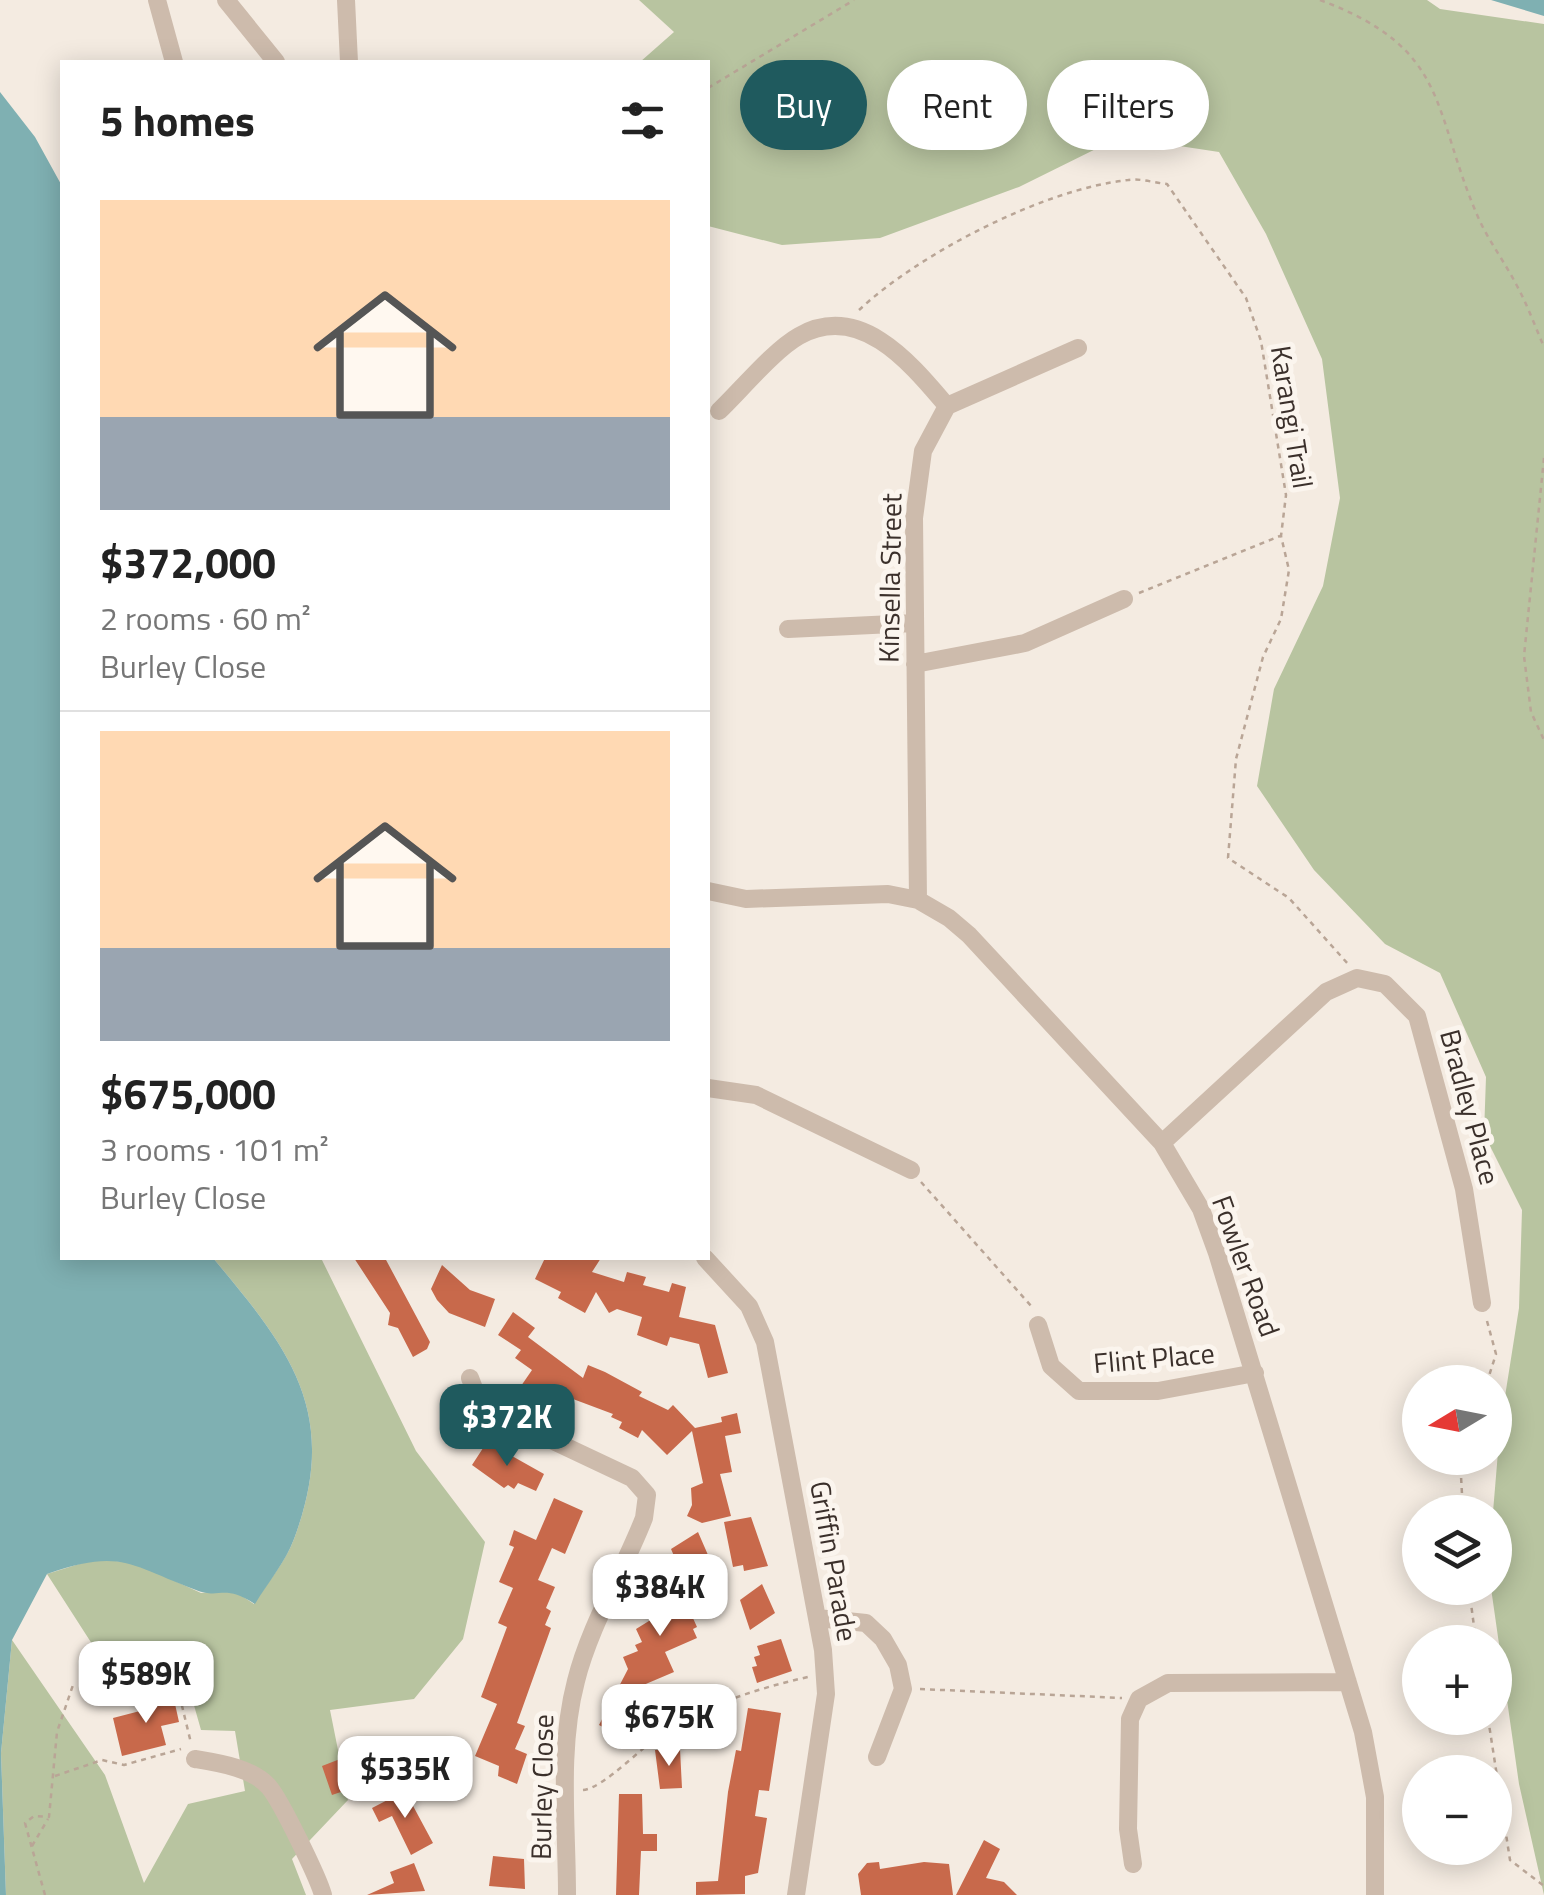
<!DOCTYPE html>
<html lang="en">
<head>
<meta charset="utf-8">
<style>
	:root { --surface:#fff; --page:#f2f2f2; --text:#222; --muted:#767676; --line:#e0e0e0; --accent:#1f5a5e }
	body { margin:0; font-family:"Titillium Web",sans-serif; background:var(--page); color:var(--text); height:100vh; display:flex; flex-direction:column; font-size:38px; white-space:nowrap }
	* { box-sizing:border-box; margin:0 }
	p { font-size:32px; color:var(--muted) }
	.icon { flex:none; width:55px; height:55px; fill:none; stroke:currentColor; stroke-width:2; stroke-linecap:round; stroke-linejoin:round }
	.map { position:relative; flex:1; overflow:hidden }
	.side { position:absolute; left:60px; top:60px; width:650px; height:1200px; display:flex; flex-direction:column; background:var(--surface); border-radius:0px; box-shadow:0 5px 25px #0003 }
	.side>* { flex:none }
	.guide { position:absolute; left:740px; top:60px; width:652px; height:90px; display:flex; gap:20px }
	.needle { width:65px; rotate:260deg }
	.tools { position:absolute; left:1402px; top:1365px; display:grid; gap:20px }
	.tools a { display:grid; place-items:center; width:110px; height:110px; border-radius:50%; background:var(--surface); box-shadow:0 5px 25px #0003; font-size:50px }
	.price { position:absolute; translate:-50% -85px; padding:0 22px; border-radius:20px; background:#fff; color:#222; font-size:32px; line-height:65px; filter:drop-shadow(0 2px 5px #0008) }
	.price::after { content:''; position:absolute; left:50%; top:60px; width:30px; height:22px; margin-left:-15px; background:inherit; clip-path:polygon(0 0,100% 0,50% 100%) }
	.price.current { background:var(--accent); color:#fff }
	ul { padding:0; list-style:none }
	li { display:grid; align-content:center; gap:20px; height:530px; padding:0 40px }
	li+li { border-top:2px solid var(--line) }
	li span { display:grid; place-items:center; height:310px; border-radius:0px; color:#555 }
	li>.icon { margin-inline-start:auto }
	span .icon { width:180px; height:180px; fill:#fffc; stroke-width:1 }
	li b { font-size:42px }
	h2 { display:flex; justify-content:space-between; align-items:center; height:120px; padding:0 40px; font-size:42px }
	.pill { padding:0 35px; border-radius:45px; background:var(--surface); box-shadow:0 5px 25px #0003; font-size:35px; line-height:90px }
	.pill.current { background:var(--accent); color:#fff }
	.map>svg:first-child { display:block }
</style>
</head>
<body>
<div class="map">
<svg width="1544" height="1895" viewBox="0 0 1544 1895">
	<rect width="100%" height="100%" fill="#f4ebe1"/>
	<path fill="#b8c4a0" d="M639,0H1427L1440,9L1544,24V1895L1519,1784L1491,1588H1495L1493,1512L1500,1428L1519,1308L1522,1210L1484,1134L1486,1077L1440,973L1385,944L1314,870L1257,786L1274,689L1323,586L1340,498L1322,359L1266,234L1219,152L1120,137L1019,187L880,238L782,245L708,226V62H640L674,32Z
		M213,1258H321L416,1451L485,1542L463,1639L414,1699L330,1710L348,1800L292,1859L306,1895H6L1,1753L12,1640L105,1775L144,1883L188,1804L245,1791L235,1731L201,1730L180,1656L112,1675L47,1574L95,1559L136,1563L201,1593L233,1590L254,1604C267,1583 286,1561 294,1539C341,1413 290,1350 213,1258Z"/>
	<path fill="#7fb0b2" d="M1491,0H1544V16Z
		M0,92L35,137L62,186V1258H213C290,1350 341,1413 294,1539C286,1561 267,1584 255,1604C222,1583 221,1600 196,1590C129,1565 122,1548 47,1574L12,1640L1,1753L6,1895H0Z"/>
	<path fill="#c8694b" d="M354,1258H385L430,1342L427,1349L413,1357L398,1328L388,1325L390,1313Z
		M545,1258H601L592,1272L624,1282L627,1272L646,1277L643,1285L669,1292L672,1283L686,1287L679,1317L715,1325L728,1373L708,1378L699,1344L670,1337L667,1346L637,1335L642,1317L617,1309L609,1313L596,1292L585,1313L558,1298L561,1292L535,1279Z
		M442,1265L470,1290L495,1299L485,1327L449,1313L437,1300L431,1289Z
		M513,1312L535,1328L528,1337L583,1378L588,1365L605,1372L642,1392L639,1396L668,1410L673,1405L695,1428L722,1422L721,1417L737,1413L741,1433L725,1436L732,1472L720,1474L731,1516L702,1523L687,1516L692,1505L691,1488L703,1483L692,1431L667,1455L642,1430L638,1438L619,1428L622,1422L611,1417L613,1414L565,1396L561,1403L548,1394L543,1401L521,1386L532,1370L515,1358L521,1350L498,1335Z
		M487,1442L544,1474L536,1491L518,1483L514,1489L508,1485L504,1488L472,1465Z
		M554,1498L583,1511L565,1554L552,1548L538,1580L555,1587L546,1608L551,1611L545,1625L551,1628L517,1723L525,1726L515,1749L527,1754L517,1784L498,1776L499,1766L475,1756L497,1704L481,1697L507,1627L498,1623L513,1588L499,1582L514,1547L509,1545L514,1530L536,1540Z
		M751,1517L768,1566L744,1571L743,1565L733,1567L724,1522Z
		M698,1532L718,1578L682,1594L697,1627L693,1629L697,1638L665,1652L674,1672L634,1689L654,1699L641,1724L633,1720L624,1738L599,1725L628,1669L623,1657L638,1651L635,1645L642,1642L636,1629L670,1608L661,1589L684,1579L671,1549Z
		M762,1584L775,1613L750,1630L740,1600Z
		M781,1639L792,1671L757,1683L752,1667L757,1666L754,1657L760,1655L757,1646Z
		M173,1695L179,1722L161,1726L166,1745L122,1756L113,1718L140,1711L138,1703Z
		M748,1708L781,1713L769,1791L759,1790L755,1816L767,1818L758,1873L745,1876V1894L696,1895V1882L718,1881L728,1792L736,1750L741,1751Z
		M680,1749L682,1788L660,1789L655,1750Z
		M353,1754L356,1761L373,1754L382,1778L332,1795L322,1766Z
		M405,1791L433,1843L411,1855L392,1816L379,1822L372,1808Z
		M619,1794H642L643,1834H657V1851H641L639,1895H616Z
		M984,1840L1000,1849L986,1878L1004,1882L1017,1895H956Z
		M493,1856L524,1859L525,1889L489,1886Z
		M879,1862L880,1869L924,1862L949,1864L953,1895H861L858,1874L867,1863Z
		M414,1863L425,1891L367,1895L394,1883L390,1872Z"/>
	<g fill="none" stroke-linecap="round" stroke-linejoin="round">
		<path stroke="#b9a596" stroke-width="2.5" stroke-dasharray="5 5" stroke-linecap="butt" d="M1320,0C1451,49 1431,109 1478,217C1488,240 1504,261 1516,284C1527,304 1535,326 1544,347
			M708,88L854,0
			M859,310C920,253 1044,189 1128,180C1140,178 1155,183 1167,184L1246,298L1261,341L1286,495L1281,536L1289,570L1281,619L1263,657L1236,759L1228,858L1289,898L1348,964
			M1544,458L1524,656L1531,712L1544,740
			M1139,593L1280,536
			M921,1182L1032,1307
			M1487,1321L1496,1354L1487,1382
			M1460,1458L1463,1512
			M1469,1588L1476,1642
			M135,1686L175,1677L191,1743
			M920,1689L1122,1698
			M1488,1718L1510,1860L1544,1886
			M55,1776L102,1760L124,1765L181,1749
			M583,1790C605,1788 646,1742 670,1728C713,1703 759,1688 808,1677
			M32,1846L48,1819
			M45,1895L25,1823L34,1816L49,1817L57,1732L73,1685"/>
		<path stroke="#cdbbac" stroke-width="18" d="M157,0L174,62
			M226,0L276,62
			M346,0L349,62
			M719,411C741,390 774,350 799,336C861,301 912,365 947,406
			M788,629L914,623
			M915,664L1025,643L1124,599
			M708,891L746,899L888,894L918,900L949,918L969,935L1162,1143L1201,1209L1217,1253L1363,1732L1375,1797V1895
			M918,900L914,518L923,451L947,406L1078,348
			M708,1088L756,1095L911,1170
			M1162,1143L1326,992L1357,978L1385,984L1417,1016L1464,1189L1482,1303
			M705,1258L749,1306L765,1342L823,1650L826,1694L796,1895
			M1038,1325L1051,1366L1079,1391H1158L1255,1373
			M470,1378L478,1399L492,1412L632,1478L647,1495L644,1518C623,1572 590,1625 576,1681C558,1749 567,1825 567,1895
			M817,1618L866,1623L883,1639L898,1665L903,1689L877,1757
			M195,1759C219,1763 253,1768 269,1787C281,1801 318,1877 323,1895
			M1133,1864L1128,1829L1130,1719L1139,1699L1168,1683L1348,1682"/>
	</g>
	<g text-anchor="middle" stroke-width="10" stroke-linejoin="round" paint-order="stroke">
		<g font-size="28" fill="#3b302b" stroke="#fbf5ee">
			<text transform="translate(1292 417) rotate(81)" y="10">Karangi Trail</text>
			<text transform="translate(890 578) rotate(-89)" y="10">Kinsella Street</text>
			<text transform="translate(1470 1107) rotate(75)" y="10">Bradley Place</text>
			<text transform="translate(1246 1266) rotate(70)" y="10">Fowler Road</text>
			<text transform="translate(1154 1358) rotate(-5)" y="10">Flint Place</text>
			<text transform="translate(834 1561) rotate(80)" y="10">Griffin Parade</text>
			<text transform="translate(542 1787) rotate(-89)" y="10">Burley Close</text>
		</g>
	</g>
</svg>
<div class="tools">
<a><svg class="needle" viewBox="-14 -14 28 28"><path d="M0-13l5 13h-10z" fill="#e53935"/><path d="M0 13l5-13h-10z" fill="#767676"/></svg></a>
<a><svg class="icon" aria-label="layers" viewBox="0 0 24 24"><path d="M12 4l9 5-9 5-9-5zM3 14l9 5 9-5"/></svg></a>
<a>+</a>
<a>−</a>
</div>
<b class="price current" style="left:507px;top:1469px">$372K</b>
<b class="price" style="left:660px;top:1639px">$384K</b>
<b class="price" style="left:146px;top:1726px">$589K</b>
<b class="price" style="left:669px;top:1769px">$675K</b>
<b class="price" style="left:405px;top:1821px">$535K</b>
<div class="guide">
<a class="pill current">Buy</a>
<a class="pill">Rent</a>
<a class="pill">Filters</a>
</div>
<section class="side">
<h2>5 homes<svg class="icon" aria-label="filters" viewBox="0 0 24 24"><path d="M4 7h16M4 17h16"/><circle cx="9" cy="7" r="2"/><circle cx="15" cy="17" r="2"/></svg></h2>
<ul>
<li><span style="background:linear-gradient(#ffd9b3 70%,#9aa5b1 0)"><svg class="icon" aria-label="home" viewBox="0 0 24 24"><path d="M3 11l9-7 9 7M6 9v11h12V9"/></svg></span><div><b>$372,000</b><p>2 rooms · 60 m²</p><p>Burley Close</p></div></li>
<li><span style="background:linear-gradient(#ffd9b3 70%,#9aa5b1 0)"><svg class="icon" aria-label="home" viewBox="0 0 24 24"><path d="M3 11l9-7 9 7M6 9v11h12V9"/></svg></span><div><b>$675,000</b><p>3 rooms · 101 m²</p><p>Burley Close</p></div></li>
</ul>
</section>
</div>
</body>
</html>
